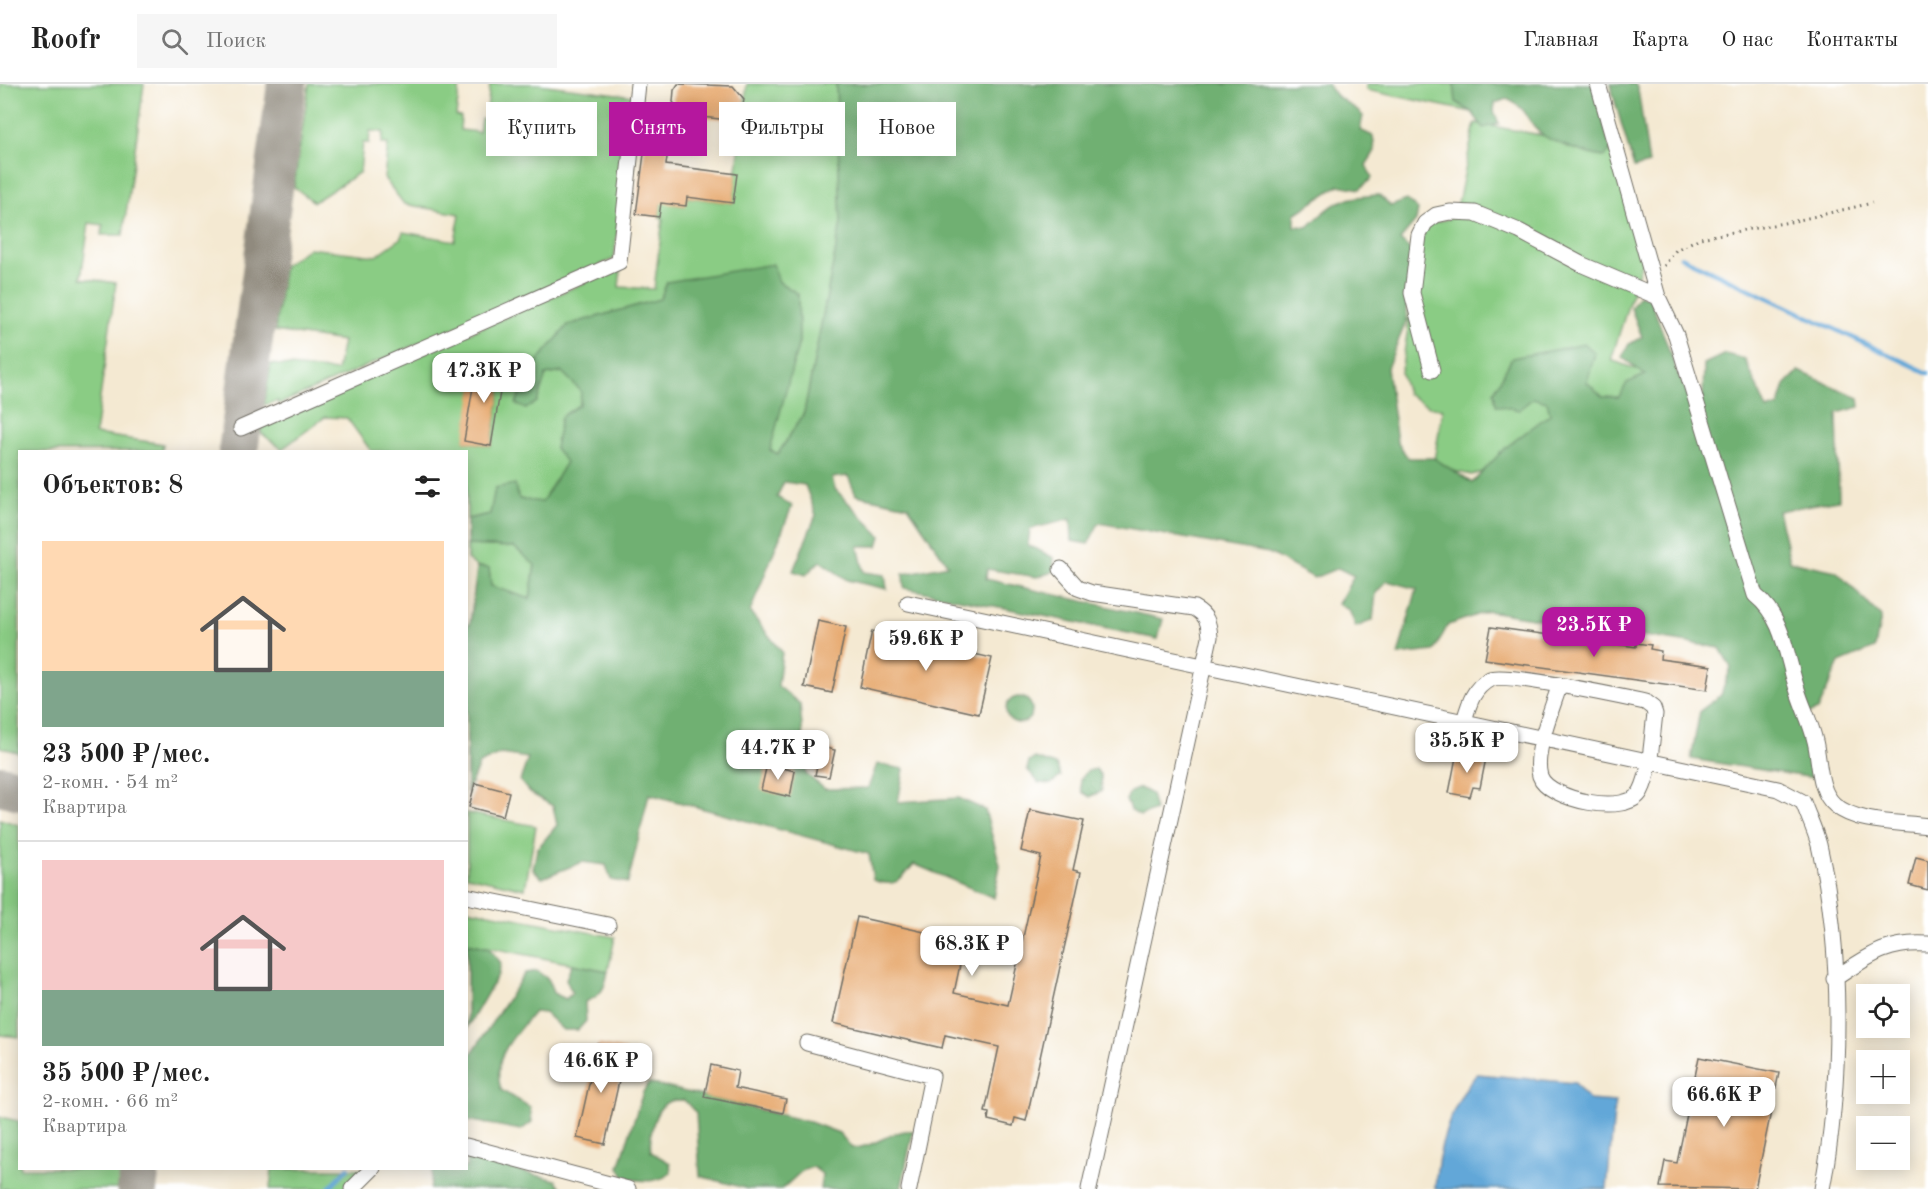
<!DOCTYPE html>
<html lang="ru">
<head>
<meta charset="utf-8">
<style>
	:root { --surface:#fff; --page:#f6f6f6; --text:#222; --muted:#767676; --line:#e0e0e0; --accent:#b5179e }
	body { margin:0; font-family:"Old Standard TT",serif; background:var(--page); color:var(--text); height:100vh; display:flex; flex-direction:column; font-size:22px; white-space:nowrap }
	* { box-sizing:border-box; margin:0 }
	p { font-size:20px; color:var(--muted) }
	.icon { flex:none; width:33px; height:33px; fill:none; stroke:currentColor; stroke-width:2; stroke-linecap:round; stroke-linejoin:round }
	.map { position:relative; flex:1; overflow:hidden }
	.sheet { position:absolute; left:18px; top:366px; width:450px; height:720px; display:flex; flex-direction:column; background:var(--surface); border-radius:0px; box-shadow:0 3px 15px #0003 }
	.sheet>* { flex:none }
	.hud { position:absolute; left:486px; top:18px; width:570px; height:54px; display:flex; gap:12px }
	.controls { position:absolute; left:1856px; top:900px; display:grid; gap:12px }
	.controls a { display:grid; place-items:center; width:54px; height:54px; border-radius:0px; background:var(--surface); box-shadow:0 3px 15px #0003; font-size:30px }
	.price { position:absolute; translate:-50% -51px; padding:0 14px; border-radius:12px; background:#fff; color:#222; font-size:20px; line-height:39px; filter:drop-shadow(0 2px 3px #0008) }
	.price::after { content:''; position:absolute; left:50%; top:36px; width:18px; height:14px; margin-left:-9px; background:inherit; clip-path:polygon(0 0,100% 0,50% 100%) }
	.price.on { background:var(--accent); color:#fff }
	ul { padding:0; list-style:none }
	li { display:grid; align-content:center; gap:12px; height:318px; padding:0 24px }
	li+li { border-top:2px solid var(--line) }
	li span { display:grid; place-items:center; height:186px; border-radius:0px; color:#555 }
	li>.icon { margin-inline-start:auto }
	span .icon { width:108px; height:108px; fill:#fffc; stroke-width:1 }
	li b { font-size:26px }
	h2 { display:flex; justify-content:space-between; align-items:center; height:72px; padding:0 24px; font-size:26px }
	.pill { padding:0 21px; border-radius:0px; background:var(--surface); box-shadow:0 3px 15px #0003; font-size:21px; line-height:54px }
	.pill.on { background:var(--accent); color:#fff }
	header { display:flex; align-items:center; gap:36px; box-sizing:border-box; height:84px; padding:0 30px; background:var(--surface); border-bottom:2px solid var(--line) }
	header strong { font-size:28px }
	nav { display:flex; gap:33px; margin-inline-start:auto; font-size:21px }
	.search { width:420px; height:54px; background:var(--page); display:flex; align-items:center; gap:15px; box-sizing:border-box; padding:0 21px; border-radius:0px; color:var(--muted); font-size:22px }
	.map>svg:first-child { display:block }
</style>
</head>
<body>
<header>
<strong>Roofr</strong>
<div class="search"><svg class="icon" aria-label="search" viewBox="0 0 24 24"><circle cx="10" cy="10" r="6"/><path d="M15 15l6 6"/></svg>Поиск</div>
<nav><a>Главная</a><a>Карта</a><a>О нас</a><a>Контакты</a></nav>
</header>
<div class="map">
<svg width="1928" height="1105" viewBox="0 0 1928 1105">
	<rect width="100%" height="100%" fill="#fff"/>
	<filter id="ink" filterUnits="userSpaceOnUse"><feTurbulence type="fractalNoise" baseFrequency=".0167" numOctaves="2"/><feDisplacementMap in="SourceGraphic" scale="12" xChannelSelector="R" yChannelSelector="G"/><feConvolveMatrix kernelMatrix="1 2 1 2 8 2 1 2 1" color-interpolation-filters="sRGB"/></filter>
	<filter id="wash" filterUnits="userSpaceOnUse"><feTurbulence type="fractalNoise" baseFrequency=".008" numOctaves="4" result="noise"/><feDisplacementMap in="SourceGraphic" scale="24" xChannelSelector="R" yChannelSelector="G"/><feGaussianBlur stdDeviation="1.35" result="paint"/><feColorMatrix in="noise" values="0 0 0 0 0 0 0 0 0 0 0 0 0 0 0 0 0 1.4 0 .05"/><feComposite in="paint" operator="in"/></filter>
	<g filter="url(#wash)">
		<rect width="100%" height="100%" fill="#f4e9d2"/>
		<path fill="#8acc84" stroke="#5a7c58" stroke-width="1.5" fill-rule="evenodd" d="M0,0H144L123,151H101L103,141L89,139L81,194L116,199L95,350L163,360L162,367L20,368L19,669L0,663Z
			M309,0H460L456,32L461,33L460,46L479,48L481,35H486L490,0H538L633,12L614,175L279,320L278,317L264,321L271,280L337,287L343,257L275,247L284,181L309,164L376,172L400,155L403,148L455,157L460,130L404,120L384,94L388,60H382L383,48L370,47L369,59H363L360,88L314,118L294,103Z
			M747,0H836L841,139L804,329L778,370L769,366L799,258L798,210L779,198L660,215L568,241L516,320L526,325L546,291L563,288L582,307L567,378L542,419L519,415L490,430L467,435L466,368L371,367L347,334L325,333L282,365L261,349L264,338L621,183L619,203L654,205L663,134L659,133L664,97L673,120L685,122L687,113L733,119ZM478,279L504,284L491,362L465,357Z
			M1366,0H1481L1477,29L1366,6Z
			M1475,39L1611,64L1643,174L1611,276L1655,292L1648,345L1471,391L1433,382L1443,325L1428,322L1407,310L1401,289L1422,153L1429,140L1455,133Z
			M467,461L514,463L535,480L530,515L491,502L489,484L477,483L467,475Z
			M467,729L536,742L525,805L467,792Z
			M0,735L19,741V953L0,951Z
			M467,825L615,853L608,887L467,859Z
			M0,1033L19,1037L20,1084L121,1085L118,1105H0Z
			M272,1085H364L344,1105H270Z"/>
		<path fill="#6fb072" stroke="#4d6e4e" stroke-width="1.5" d="M836,0H1327C1335,15 1351,19 1363,32L1360,46L1373,52L1375,67L1366,81L1372,94L1360,105L1339,101L1295,130V142L1308,143C1336,116 1340,114 1379,111L1391,122L1407,116L1418,126L1416,137L1400,156L1412,167L1406,238L1387,284L1397,358L1408,374H1434L1472,399L1505,364L1550,330L1547,318L1533,314L1519,326L1496,321L1494,308L1512,274L1585,260L1595,269L1587,298L1603,313H1619L1627,299L1645,291L1622,273L1629,260L1642,253L1631,224L1639,211L1650,214L1678,290L1691,317L1703,314L1704,280L1725,270L1745,275L1767,326L1779,322L1785,301L1799,287L1859,314L1860,323L1837,329L1839,416L1778,427L1790,477L1836,487L1881,533L1875,564L1839,579L1818,626L1800,633L1814,694L1691,675L1700,627L1721,611L1731,583L1720,564L1488,527L1448,541L1434,567L1398,571L1417,505L1387,497L1376,509L1373,536L1356,543L1349,526L1338,520L1354,492L1338,484L1314,494L1269,469L1099,439L1088,460L1072,457L1071,435L1030,445L1028,461L1054,474L1053,488L1037,493L987,485L986,495L1163,535L1158,555L904,504L903,490L948,481L908,422L856,411L848,392L832,394L835,405L881,452L878,462H858L864,488L885,491L887,505L847,496L820,477L806,491L793,487L816,431L805,401L784,398L777,413L792,422L750,528L782,568L778,602L800,620L806,690L825,705L868,704L877,680L904,685L898,718L959,714L985,726L1000,781L994,814L914,780C899,797 896,804 873,796L869,770L649,710L628,799L611,796L606,781L582,778L542,794L533,785L537,765L557,741L553,722L530,709L520,697L528,674L501,670L479,680L467,709L466,542L470,540L477,483L489,484L491,502L530,515L535,481L514,463L467,461V435L490,430L495,404L515,400L519,415L542,418L566,378L555,364L561,333L580,320L581,307L562,288L546,291L537,318L526,325L516,320L527,290L568,241L660,215L667,198L773,180L779,198L798,210L799,258L770,366L778,370L804,329L841,139Z
			M1454,0H1594L1611,67L1604,73C1589,71 1549,58 1539,48C1524,33 1530,26 1507,15L1495,19L1494,27L1499,40L1483,44L1472,28L1456,18Z
			M1610,0H1635L1638,5L1649,80L1634,84Z
			M1006 626a13 13 0 1 1 26 0a13 13 0 1 1-26 0Z
			M1035,674L1056,681L1061,692L1051,700L1039,699L1027,685L1029,678Z
			M1096,685L1101,692L1102,707L1090,713L1082,708L1080,696L1087,687Z
			M1140,704L1151,710L1155,726L1140,732L1130,726L1126,716L1130,708Z
			M467,859L489,864L501,879L498,891L467,944Z
			M572,880L608,887C605,904 602,912 585,918L586,937L578,946H563L545,929L534,928C514,952 491,973 501,1006L530,1023L532,1038L521,1046L467,1036V1012L473,1004L470,972L525,889L537,887L549,896L553,909L566,915L572,909L566,895Z
			M649,999L810,1038L839,1049L852,1064C875,1064 891,1045 913,1047L901,1105H820L822,1090L813,1083L804,1085L782,1105H748L700,1092L696,1029L684,1016C680,1016 673,1016 670,1017C653,1024 649,1053 651,1068L670,1079L671,1089C656,1100 643,1097 625,1094L619,1083L643,1008Z
			M467,1074L556,1096L562,1105H430L433,1085L466,1084Z"/>
		<path fill="#62a7d8" stroke="#466982" stroke-width="1.5" d="M1477,990L1575,999L1589,1016L1615,1018L1607,1105H1435C1437,1066 1451,1019 1477,990Z"/>
		<g fill="none" stroke-linecap="round" stroke-linejoin="round">
			<path stroke="#62a7d8" stroke-width="4.5" d="M1681,173L1928,289
				M328,1105L348,1084"/>
			<path stroke="#908a7e" stroke-width="40" d="M238,368L287,0
				M0,701L20,706
				M137,1105L140,1084"/>
		</g>
		<g id="blocks">
			<path fill="#e7aa71" d="M678,0L733,2L744,15L742,27L734,35L729,36L683,31L673,18L674,6Z
				M646,55L669,58L666,81L737,90L733,119L687,113L686,122L661,119L659,133L636,130Z
				M477,279L504,284L491,362L464,357Z
				M818,537L846,543L832,609L804,603Z
				M1491,543L1636,563V559L1651,561L1650,565L1661,567L1660,575L1711,582L1707,606L1485,575Z
				M872,547L992,574L979,630L860,603Z
				M821,663L835,666L829,693L815,691Z
				M1457,668L1486,674L1480,704L1473,703L1470,713L1449,709Z
				M767,680L795,687L790,713L761,706Z
				M475,699L509,708L503,732L469,723Z
				M1030,726L1084,737L1073,786L1081,788L1026,1037L1015,1034L1013,1042L988,1036L989,1029L985,1028L999,963L945,951L942,964L833,939L857,833L965,857L954,909L1008,921L1041,772L1021,767Z
				M1916,773L1928,776V806L1909,801Z
				M598,960L626,966L605,1060L577,1054Z
				M1699,973L1779,989L1755,1105L1660,1103L1665,1077L1677,1079Z
				M711,981L738,987L735,1004L786,1015L783,1029L704,1013Z"/>
		</g>
	</g>
	<g filter="url(#ink)">
		<use href="#blocks" fill-opacity="0" stroke="#716e65" stroke-width="1.5"/>
		<g fill="none" stroke-linecap="round" stroke-linejoin="round">
			<g stroke="#716e65" stroke-width="17">
				<path id="minor" d="M1598,0L1658,213L1676,251L1755,511C1784,534 1786,571 1797,605C1802,622 1811,639 1815,657C1820,677 1818,707 1835,721C1857,740 1900,738 1928,742
					M1432,286L1412,209L1419,151L1425,139L1436,131L1450,128L1475,129L1519,147L1583,181L1658,213
					M241,344L619,178L638,0
					M1061,485L1078,504L1092,509L1194,524C1207,531 1209,539 1210,553L1089,1105
					M908,519L1778,705L1803,718C1808,732 1815,746 1819,761C1843,865 1842,1001 1822,1105
					M1464,637C1469,620 1473,604 1490,595C1505,588 1621,613 1645,618L1653,624L1655,630C1652,651 1651,688 1641,707C1628,733 1548,716 1540,692C1533,670 1552,625 1559,603
					M466,812L608,841
					M1834,895C1868,873 1886,857 1928,860
					M807,959L932,992L909,1105
					M466,1062L628,1105
					M352,1105L373,1084"/>
			</g>
			<path stroke="#716e65" stroke-width="3" stroke-dasharray="1.5 4.5" stroke-linecap="butt" d="M1664,182L1676,166L1700,154L1795,137L1872,119"/>
			<use href="#minor" stroke="#fff" stroke-width="15"/>
		</g>
	</g>
</svg>
<div class="controls">
<a><svg class="icon" aria-label="locate" viewBox="0 0 24 24"><circle cx="12" cy="12" r="6"/><path d="M12 2v4M12 18v4M2 12h4M18 12h4"/></svg></a>
<a>+</a>
<a>−</a>
</div>
<b class="price" style="left:484px;top:320px">47.3K ₽</b>
<b class="price on" style="left:1594px;top:574px">23.5K ₽</b>
<b class="price" style="left:926px;top:588px">59.6K ₽</b>
<b class="price" style="left:1467px;top:690px">35.5K ₽</b>
<b class="price" style="left:778px;top:697px">44.7K ₽</b>
<b class="price" style="left:972px;top:893px">68.3K ₽</b>
<b class="price" style="left:601px;top:1010px">46.6K ₽</b>
<b class="price" style="left:1724px;top:1044px">66.6K ₽</b>
<div class="hud">
<a class="pill">Купить</a>
<a class="pill on">Снять</a>
<a class="pill">Фильтры</a>
<a class="pill">Новое</a>
</div>
<section class="sheet">
<h2>Объектов: 8<svg class="icon" aria-label="filters" viewBox="0 0 24 24"><path d="M4 7h16M4 17h16"/><circle cx="9" cy="7" r="2"/><circle cx="15" cy="17" r="2"/></svg></h2>
<ul>
<li><span style="background:linear-gradient(#ffd9b3 70%,#7fa58c 0)"><svg class="icon" aria-label="home" viewBox="0 0 24 24"><path d="M3 11l9-7 9 7M6 9v11h12V9"/></svg></span><div><b>23 500 ₽/мес.</b><p>2-комн. · 54 m²</p><p>Квартира</p></div></li>
<li><span style="background:linear-gradient(#f6c9c9 70%,#7fa58c 0)"><svg class="icon" aria-label="home" viewBox="0 0 24 24"><path d="M3 11l9-7 9 7M6 9v11h12V9"/></svg></span><div><b>35 500 ₽/мес.</b><p>2-комн. · 66 m²</p><p>Квартира</p></div></li>
</ul>
</section>
</div>
</body>
</html>
